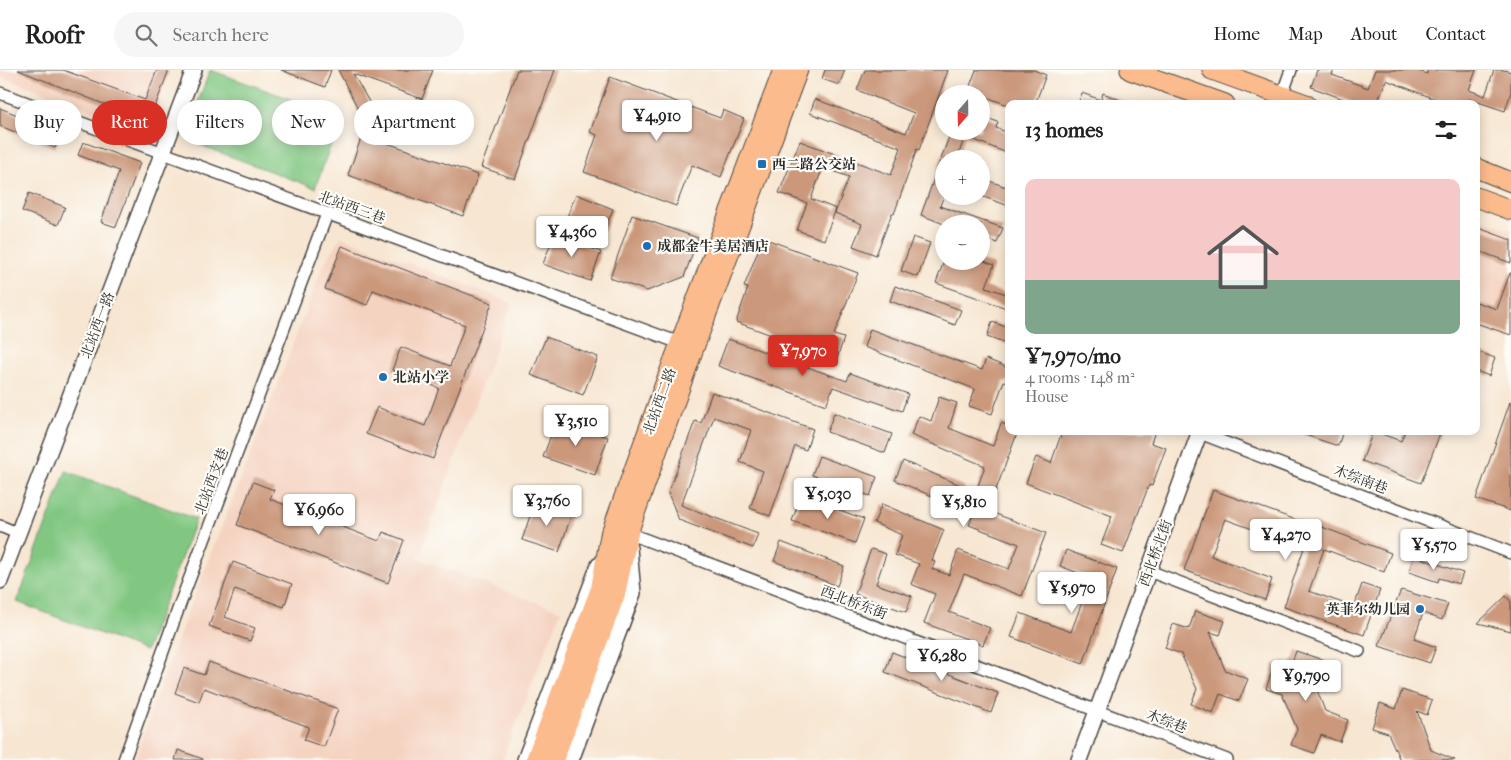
<!DOCTYPE html>
<html lang="en">
<head>
<meta charset="utf-8">
<style>
	:root { --surface:#fff; --page:#f6f6f6; --text:#222; --muted:#767676; --line:#e0e0e0; --accent:#d93025 }
	body { margin:0; font-family:"IM FELL French Canon","Noto Serif SC",serif; background:var(--page); color:var(--text); height:100vh; display:flex; flex-direction:column; font-size:19px; white-space:nowrap }
	* { box-sizing:border-box; margin:0 }
	p { font-size:16px; color:var(--muted) }
	.icon { flex:none; width:28px; height:28px; fill:none; stroke:currentColor; stroke-width:2; stroke-linecap:round; stroke-linejoin:round }
	.map { position:relative; flex:1; overflow:hidden }
	.side { position:absolute; left:1005px; top:30px; width:475px; height:335px; display:flex; flex-direction:column; background:var(--surface); border-radius:10px; box-shadow:0 2px 12px #0003 }
	.side>* { flex:none }
	.guide { position:absolute; left:15px; top:30px; width:475px; height:45px; display:flex; gap:10px }
	.needle { width:32px; rotate:200deg }
	.buttons { position:absolute; left:935px; top:15px; display:grid; gap:10px }
	.buttons a { display:grid; place-items:center; width:55px; height:55px; border-radius:50%; background:var(--surface); box-shadow:0 2px 12px #0003; font-size:25px }
	.price { position:absolute; translate:-50% -42px; padding:0 11px; border-radius:5px; background:#fff; color:#222; font-size:16px; line-height:32px; filter:drop-shadow(0 1px 2px #0008) }
	.price::after { content:''; position:absolute; left:50%; top:30px; width:15px; height:11px; margin-left:-8px; background:inherit; clip-path:polygon(0 0,100% 0,50% 100%) }
	.price.current { background:var(--accent); color:#fff }
	ul { padding:0; list-style:none }
	li { display:grid; align-content:center; gap:10px; height:265px; padding:0 20px }
	li+li { border-top:1px solid var(--line) }
	li span { display:grid; place-items:center; height:155px; border-radius:10px; color:#555 }
	li>.icon { margin-inline-start:auto }
	span .icon { width:90px; height:90px; fill:#fffc; stroke-width:1 }
	li b { font-size:21px }
	h2 { display:flex; justify-content:space-between; align-items:center; height:60px; padding:0 20px; font-size:21px }
	.chip { padding:0 18px; border-radius:22px; background:var(--surface); box-shadow:0 2px 12px #0003; font-size:18px; line-height:45px }
	.chip.current { background:var(--accent); color:#fff }
	header { display:flex; align-items:center; gap:30px; box-sizing:border-box; height:70px; padding:0 25px; background:var(--surface); border-bottom:1px solid var(--line) }
	header strong { font-size:24px }
	nav { display:flex; gap:28px; margin-inline-start:auto; font-size:18px }
	.search { width:350px; height:45px; background:var(--page); display:flex; align-items:center; gap:12px; box-sizing:border-box; padding:0 18px; border-radius:28px; color:var(--muted); font-size:19px }
	.map>svg:first-child { display:block }
</style>
</head>
<body>
<header>
<strong>Roofr</strong>
<div class="search"><svg class="icon" aria-label="search" viewBox="0 0 24 24"><circle cx="10" cy="10" r="6"/><path d="M15 15l6 6"/></svg>Search here</div>
<nav><a>Home</a><a>Map</a><a>About</a><a>Contact</a></nav>
</header>
<div class="map">
<svg width="1511" height="690" viewBox="0 0 1511 690">
	<rect width="100%" height="100%" fill="#fdfcf7"/>
	<filter id="ink" filterUnits="userSpaceOnUse"><feTurbulence type="fractalNoise" baseFrequency=".02" numOctaves="2"/><feDisplacementMap in="SourceGraphic" scale="10" xChannelSelector="R" yChannelSelector="G"/><feConvolveMatrix kernelMatrix="1 2 1 2 8 2 1 2 1" color-interpolation-filters="sRGB"/></filter>
	<filter id="wash" filterUnits="userSpaceOnUse"><feTurbulence type="fractalNoise" baseFrequency=".0096" numOctaves="4" result="noise"/><feDisplacementMap in="SourceGraphic" scale="20" xChannelSelector="R" yChannelSelector="G"/><feGaussianBlur stdDeviation="1.12" result="paint"/><feColorMatrix in="noise" values="0 0 0 0 0 0 0 0 0 0 0 0 0 0 0 0 0 1.4 0 .05"/><feComposite in="paint" operator="in"/></filter>
	<g filter="url(#wash)">
		<rect width="100%" height="100%" fill="#f7e6d1"/>
		<path fill="#f5d3c1" d="M0,0H170L148,61L0,6Z
			M1476,147L1511,160V272L1476,259Z
			M341,167L512,233L418,489L561,541L502,690H135L153,636L198,515L252,381L323,196Z"/>
		<path fill="#81c782" stroke="#567956" d="M210,0L341,47L315,118L200,75L190,53Z
			M66,401L196,449L146,581L17,532Z"/>
		<g id="blocks">
			<path fill="#cb987c" d="M18,0H63L145,30L157,0H169L149,52Z
				M281,0H331L325,17Z
				M338,0H433L422,29L353,4L379,49L373,68L478,105L463,146L348,105L366,54Z
				M517,0H555L515,109L481,97Z
				M825,0H845L839,15L822,9Z
				M865,0H948L919,80L917,79L894,144L892,143L876,185L853,176L862,154L835,143L849,107L823,97L811,129L836,139L824,170L797,160L807,133L779,123L800,71L891,105L901,78L810,43L815,29L906,63L914,43L857,20Z
				M976,0H1034L1046,5L1035,34H1005L981,25V24H967Z
				M1317,0H1334L1332,5L1368,18L1375,0H1416L1427,4V0H1476L1469,20L1485,26L1494,0H1504L1511,2V22L1505,41L1469,29L1467,34H1448L1386,10L1377,34H1357L1311,17Z
				M610,7L720,48L723,40L744,49L721,107L692,95L676,136L584,102L597,65L590,62Z
				M1082,23L1101,30L1103,23L1130,34H1078Z
				M0,38L62,63L55,78L0,56Z
				M981,46L998,52L996,58L1009,63V84L965,66L957,89H944V125L940,136L1003,158L997,173L981,167V154H944L921,145L951,61H981Z
				M83,72L140,93L116,157L101,152L119,101L78,85Z
				M981,108L1009,118V136L981,126Z
				M29,123L65,137L58,155L22,141Z
				M576,124L613,139L604,162L567,147Z
				M632,145L698,168L684,207L647,221L610,208Z
				M1476,157L1511,170V193L1476,180Z
				M554,165L601,182L590,211L543,194Z
				M913,167L930,173L918,207L901,201Z
				M763,168L858,203L834,265L844,268L837,289L736,252L748,218L744,217Z
				M342,176L492,233L433,389L366,364L377,337L425,356L439,318L392,300L401,277L450,296L465,255L373,220L367,235L325,219Z
				M944,191H984L994,195L986,217L1009,225V239L936,213Z
				M1510,203H1511V265L1476,253V232L1497,239Z
				M895,216L961,240L955,255L890,231Z
				M992,252L1009,258V275L987,267Z
				M870,259L982,300L986,289L1009,298V312L1004,311L992,344L969,336L975,319L864,277Z
				M546,267L598,287L583,325L531,305Z
				M728,269L847,311L850,303L908,324L902,341L833,317L826,335L718,296Z
				M1476,281L1495,288L1489,306L1476,301Z
				M712,322L813,359L806,380L795,376L770,446L750,438L763,401L740,392L751,360L714,347L681,435L758,464L753,478L679,450L668,423L695,351L701,353Z
				M939,327L957,333L949,358L993,376L1001,353L1009,356V361H1018L988,441L1046,463L1022,526L964,504L949,542L990,558L983,575L924,553L935,524L911,514L919,494L895,485L902,465L874,453L882,434L944,460L932,490L935,492L932,499L949,505L958,480L1009,499L1019,474L969,455L979,429L974,427L985,396L911,365L919,346L931,351Z
				M1510,332H1511V441L1476,429Z
				M834,343L892,364L885,383L827,362Z
				M557,349L608,367L595,405L543,387Z
				M1071,361H1155L1151,373L1166,378L1152,416L1149,415L1123,483L1101,475L1112,446L1026,413L1036,387L1051,393L1062,362L1069,364Z
				M1300,361H1343L1338,376L1299,363Z
				M1373,361L1401,371L1405,361H1441L1421,413L1362,391Z
				M819,386L877,407L870,426L812,405Z
				M903,391L965,417L957,437L895,410Z
				M253,412L274,420L270,429L379,471L383,462L404,470L388,513L237,455Z
				M1213,420L1313,456L1314,454L1391,483L1384,502L1324,479L1309,521L1354,537L1362,514L1380,520L1364,565L1284,537L1304,478L1225,449L1211,486L1272,509L1265,530L1184,500Z
				M801,426L864,449L855,473L792,451Z
				M535,431L572,443L559,482L522,470Z
				M781,472L844,496L837,516L774,491Z
				M871,479L886,484L876,514L912,526L906,542L855,524Z
				M1066,480L1117,499L1083,594L1011,567L1020,543L1071,562L1091,508L1060,496Z
				M1414,486L1463,503L1459,514L1439,508L1438,512L1409,502Z
				M233,492L292,514L284,537L235,519L225,547L255,558L250,571L209,556Z
				M1401,520L1448,534L1442,550L1423,543L1414,569L1436,577L1430,593L1379,576Z
				M1506,526L1511,532V561L1478,553Z
				M1195,541L1225,551L1220,565L1210,562L1225,600L1248,609L1239,631L1220,624L1213,643L1191,634L1197,619L1181,584L1165,578L1173,554L1189,559Z
				M1296,581L1326,591L1321,606L1310,602L1325,641L1348,650L1340,672L1321,665L1314,683L1291,675L1297,659L1282,624L1266,619L1274,594L1290,599Z
				M892,582L998,623L991,643L885,602Z
				M209,592L338,639L324,677L304,670L309,657L204,618L199,632L175,623L184,598L204,605Z
				M1402,620L1432,630L1427,645L1417,641L1431,680L1455,690H1400L1388,663L1372,658L1380,633L1396,639Z
				M178,680L203,689V690H175Z"/>
		</g>
	</g>
	<g filter="url(#ink)">
		<use href="#blocks" fill-opacity="0" stroke="#4a4744" stroke-width="1"/>
		<g fill="none" stroke-linecap="round" stroke-linejoin="round">
			<g stroke="#4a4744" stroke-width="14">
				<path id="minor" d="M0,23L685,275
					M1282,25L1291,0
					M1200,363L1511,483
					M0,456L17,463
					M628,463L1227,690
					M1149,501L1359,581
					M124,690L180,534L327,144"/>
			</g>
			<g stroke="#4a4744" stroke-width="18">
				<path id="tertiary" d="M0,511L194,0
					M525,690L599,495
					M571,690L633,523L629,478
					M1079,690L1200,361"/>
			</g>
			<g stroke="#4a4744" stroke-width="21">
				<path id="primary" d="M1130,0L1225,34
					M1212,0L1306,34
					M1476,98L1511,112
					M1476,127L1511,140
					M611,463L667,308L783,0
					M628,463L694,278L798,0"/>
			</g>
			<g stroke="#4a4744" stroke-width="22">
				<path id="trunk" d="M536,690L601,519L611,463
					M553,690L615,524L628,463"/>
			</g>
			<use href="#minor" stroke="#fff" stroke-width="11"/>
			<use href="#tertiary" stroke="#fff" stroke-width="15"/>
			<use href="#primary" stroke="#fbbb8c" stroke-width="19"/>
			<use href="#trunk" stroke="#fbbb8c" stroke-width="20"/>
		</g>
	</g>
	<g fill="#1f6fb2" stroke="#fdfcf7" stroke-width="2">
		<rect x="757" y="89" width="10" height="10" rx="2.5"/>
		<circle cx="647" cy="176" r="5"/>
		<circle cx="383" cy="307" r="5"/>
		<circle cx="1420" cy="539" r="5"/>
	</g>
	<g text-anchor="middle" stroke-width="4.5" stroke-linejoin="round" paint-order="stroke">
		<g font-size="14" font-weight="bold" fill="#2b2b2b" stroke="#fdfcf7" text-anchor="start">
			<text x="772" y="99">西二路公交站</text>
			<text x="657" y="181">成都金牛美居酒店</text>
			<text x="393" y="312">北站小学</text>
			<text x="1410" y="544" text-anchor="end">英菲尔幼儿园</text>
		</g>
		<g font-size="14" fill="#2b2b2b" stroke="#fdfcf7">
			<text transform="translate(352 137) rotate(20)" y="5">北站西三巷</text>
			<text transform="translate(97 255) rotate(-69)" y="5">北站西一路</text>
			<text transform="translate(659 331) rotate(-70)" y="5">北站西二路</text>
			<text transform="translate(1361 409) rotate(21)" y="5">木综南巷</text>
			<text transform="translate(211 411) rotate(-69)" y="5">北站西支巷</text>
			<text transform="translate(1155 483) rotate(-70)" y="5">西北桥北街</text>
			<text transform="translate(854 532) rotate(21)" y="5">西北桥东街</text>
			<text transform="translate(1167 651) rotate(21)" y="5">木综巷</text>
		</g>
	</g>
</svg>
<div class="buttons">
<a><svg class="needle" viewBox="-14 -14 28 28"><path d="M0-13l5 13h-10z" fill="#e53935"/><path d="M0 13l5-13h-10z" fill="#767676"/></svg></a>
<a>+</a>
<a>−</a>
</div>
<b class="price" style="left:657px;top:72px">¥4,910</b>
<b class="price" style="left:572px;top:188px">¥4,360</b>
<b class="price current" style="left:803px;top:307px">¥7,970</b>
<b class="price" style="left:576px;top:377px">¥3,510</b>
<b class="price" style="left:828px;top:450px">¥5,030</b>
<b class="price" style="left:547px;top:457px">¥3,760</b>
<b class="price" style="left:964px;top:458px">¥5,810</b>
<b class="price" style="left:319px;top:466px">¥6,960</b>
<b class="price" style="left:1286px;top:491px">¥4,270</b>
<b class="price" style="left:1434px;top:501px">¥5,570</b>
<b class="price" style="left:1072px;top:544px">¥5,970</b>
<b class="price" style="left:942px;top:612px">¥6,280</b>
<b class="price" style="left:1306px;top:632px">¥9,790</b>
<div class="guide">
<a class="chip">Buy</a>
<a class="chip current">Rent</a>
<a class="chip">Filters</a>
<a class="chip">New</a>
<a class="chip">Apartment</a>
</div>
<section class="side">
<h2>13 homes<svg class="icon" aria-label="filters" viewBox="0 0 24 24"><path d="M4 7h16M4 17h16"/><circle cx="9" cy="7" r="2"/><circle cx="15" cy="17" r="2"/></svg></h2>
<ul>
<li><span style="background:linear-gradient(#f6c9c9 65%,#7fa58c 0)"><svg class="icon" aria-label="home" viewBox="0 0 24 24"><path d="M3 11l9-7 9 7M6 9v11h12V9"/></svg></span><div><b>¥7,970/mo</b><p>4 rooms · 148 m²</p><p>House</p></div></li>
</ul>
</section>
</div>
</body>
</html>
